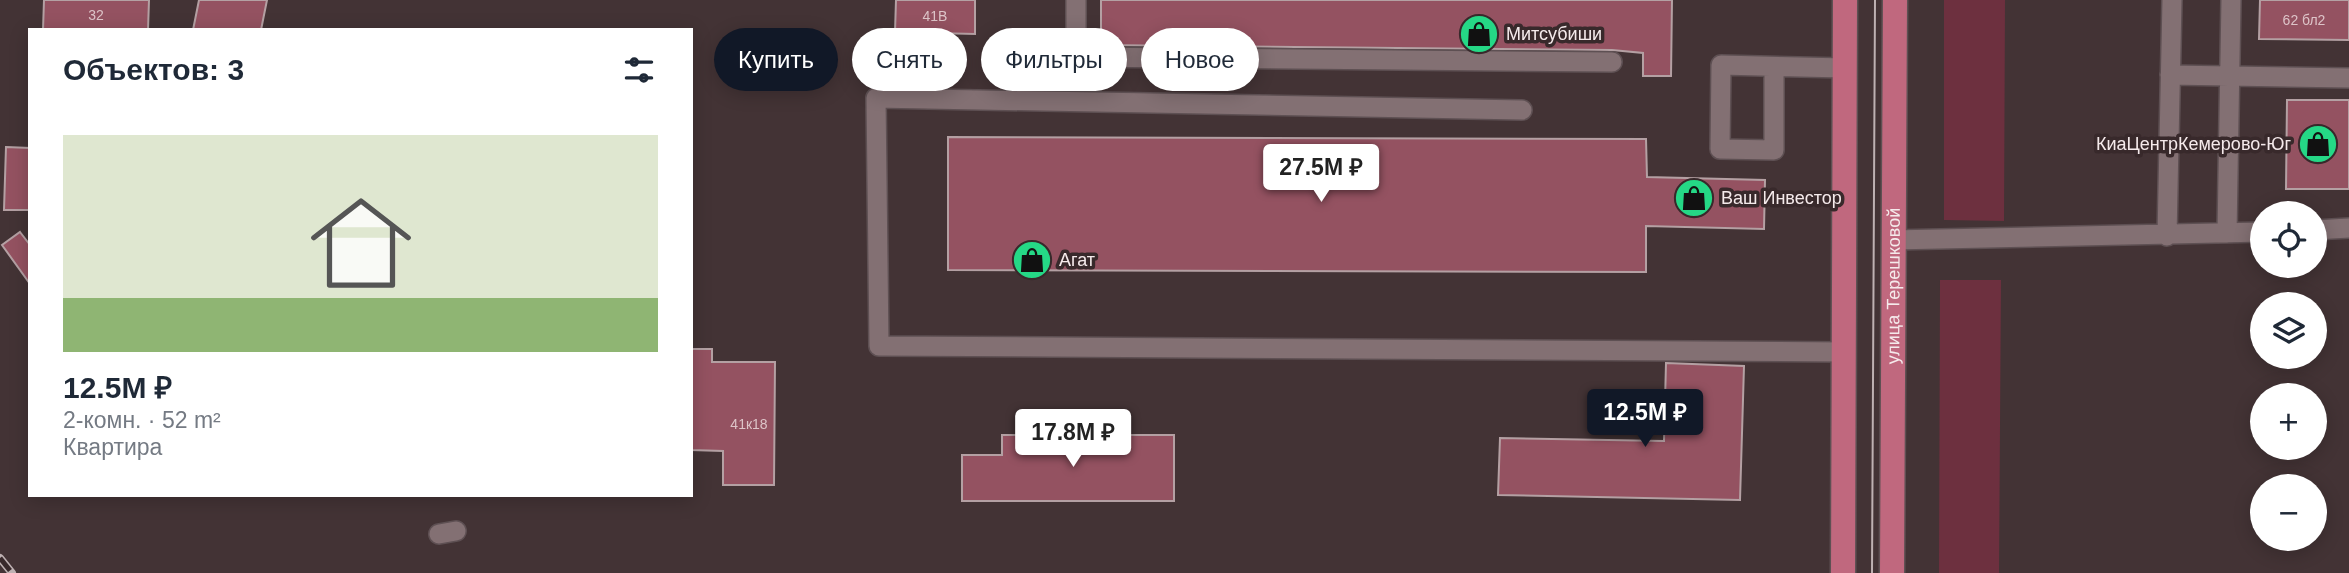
<!DOCTYPE html>
<html lang="ru">
<head>
<meta charset="utf-8">
<style>
	:root { --surface:#fff; --page:#f2f2f3; --text:#1f2937; --muted:#747a83; --accent:#111827 }
	body { margin:0; font-family:Arial,sans-serif; background:var(--page); color:var(--text); height:100vh; display:flex; flex-direction:column; font-size:26px; white-space:nowrap }
	* { box-sizing:border-box; margin:0 }
	p { font-size:23px; color:var(--muted) }
	.icon { flex:none; width:38px; height:38px; fill:none; stroke:currentColor; stroke-width:2; stroke-linecap:round; stroke-linejoin:round }
	.map { position:relative; flex:1; overflow:hidden }
	.side { position:absolute; left:28px; top:28px; width:665px; height:469px; display:flex; flex-direction:column; background:var(--surface); border-radius:0px; box-shadow:0 4px 18px #0003 }
	.side>* { flex:none }
	.banner { position:absolute; left:714px; top:28px; width:665px; height:63px; display:flex; gap:14px }
	.controls { position:absolute; left:2250px; top:201px; display:grid; gap:14px }
	.controls a { display:grid; place-items:center; width:77px; height:77px; border-radius:50%; background:var(--surface); box-shadow:0 4px 18px #0003; font-size:35px }
	.price { position:absolute; translate:-50% -60px; padding:0 16px; border-radius:7px; background:#fff; color:#222; font-size:23px; line-height:46px; filter:drop-shadow(0 2px 4px #0008) }
	.price::after { content:''; position:absolute; left:50%; top:42px; width:21px; height:16px; margin-left:-10px; background:inherit; clip-path:polygon(0 0,100% 0,50% 100%) }
	.price.selected { background:var(--accent); color:#fff }
	ul { padding:0; list-style:none }
	li { display:grid; align-content:center; gap:14px; height:371px; padding:0 35px }
	li span { display:grid; place-items:center; height:217px; border-radius:0px; color:#555 }
	li>.icon { margin-inline-start:auto }
	span .icon { width:126px; height:126px; fill:#fffc; stroke-width:1 }
	li b { font-size:30px }
	h2 { display:flex; justify-content:space-between; align-items:center; height:84px; padding:0 35px; font-size:30px }
	.chip { padding:0 24px; border-radius:32px; background:var(--surface); box-shadow:0 4px 18px #0003; font-size:24px; line-height:63px }
	.chip.selected { background:var(--accent); color:#fff }
	.map>svg:first-child { display:block }
</style>
</head>
<body>
<div class="map">
<svg width="2349" height="573" viewBox="0 0 2349 573">
	<rect width="100%" height="100%" fill="#433335"/>
	<path fill="#6d303f" d="M1944,0H2005L2004,221L1944,220Z
		M1940,280H2001L1999,573H1939Z"/>
	<path fill="#945261" stroke="#b4a0a3" stroke-width="2" d="M44,0H149L148,30H43Z
		M199,0H267L261,30H193Z
		M896,0H975V34L895,32Z
		M1101,0H1672L1671,76H1643V53L1612,50L1101,45Z
		M2260,0H2349V40L2259,39Z
		M2287,100H2349V189H2286Z
		M948,137L1646,139L1647,177L1765,180L1764,229L1646,226V272L948,270Z
		M6,147L30,148V210H4Z
		M20,232L30,245V284L2,245Z
		M691,349H712V362H775L774,485H723V451L691,450Z
		M1666,363L1744,366L1740,500L1498,495L1500,438L1664,441Z
		M1002,435H1174V501H962V455H1002Z"/>
	<g fill="none" stroke-linecap="round" stroke-linejoin="round">
		<g stroke="#5e5053" stroke-width="22">
			<path id="minor" d="M1076,0V57L1612,62
				M1774,68V150L1720,149L1721,65L1845,68
				M2170,75L2349,78
				M1522,110L876,98L879,346L1845,352
				M2315,230L2349,228
				M2227,233L2231,0
				M2167,236L2172,0
				M1892,240L2263,232
				M439,534L456,531"/>
		</g>
		<g stroke="#5e5053" stroke-width="27">
			<g id="major">
				<path d="M1843,573L1845,0"/>
				<path id="s1" d="M1892,573L1895,0"/>
			</g>
		</g>
		<use href="#minor" stroke="#837073" stroke-width="19"/>
		<use href="#major" stroke="#c0687e" stroke-width="24"/>
		<path stroke="#beb1b2" stroke-width="2" d="M1872,573L1875,0"/>
		<g stroke="#beb1b2" stroke-width="8">
			<path id="rail" d="M0,558L12,573"/>
		</g>
		<use href="#rail" stroke="#38292b" stroke-width="5" stroke-dasharray="16" stroke-linecap="butt"/>
	</g>
	<defs>
		<g id="shop-disc" transform="scale(2.0125)"><circle r="9.5" fill="#25d886" stroke="#38292b"/><path d="M-5-2.5h2.3a2.7 3.5 0 0 1 5.4 0H5L5.5 6h-11ZM-1.5-2.5h3a1.5 2.3 0 0 0-3 0Z" fill="#111"/></g>
	</defs>
	<g fill-rule="evenodd">
		<use href="#shop-disc" x="1479" y="34"/>
		<use href="#shop-disc" x="2318" y="144"/>
		<use href="#shop-disc" x="1694" y="198"/>
		<use href="#shop-disc" x="1032" y="260"/>
	</g>
	<g text-anchor="middle" stroke-width="7" stroke-linejoin="round" paint-order="stroke">
		<g font-size="14" fill="#ddc4c8">
			<text x="96" y="20">32</text>
			<text x="935" y="21">41В</text>
			<text x="2304" y="25">62 бл2</text>
			<text x="749" y="429">41к18</text>
		</g>
		<g font-size="18" fill="#f5eaeb" stroke="#38292b" text-anchor="start">
			<text x="1506" y="40">Митсубиши</text>
			<text x="2291" y="150" text-anchor="end">КиаЦентрКемерово-Юг</text>
			<text x="1721" y="204">Ваш Инвестор</text>
			<text x="1059" y="266">Агат</text>
		</g>
		<g font-size="18" fill="#f5eaeb" stroke="#38292b">
			<text dy="6" stroke="none"><textPath href="#s1" startOffset="287">улица Терешковой</textPath></text>
		</g>
	</g>
</svg>
<div class="controls">
<a><svg class="icon" aria-label="locate" viewBox="0 0 24 24"><circle cx="12" cy="12" r="6"/><path d="M12 2v4M12 18v4M2 12h4M18 12h4"/></svg></a>
<a><svg class="icon" aria-label="layers" viewBox="0 0 24 24"><path d="M12 4l9 5-9 5-9-5zM3 14l9 5 9-5"/></svg></a>
<a>+</a>
<a>−</a>
</div>
<b class="price" style="left:1321px;top:204px">27.5M ₽</b>
<b class="price selected" style="left:1645px;top:449px">12.5M ₽</b>
<b class="price" style="left:1073px;top:469px">17.8M ₽</b>
<div class="banner">
<a class="chip selected">Купить</a>
<a class="chip">Снять</a>
<a class="chip">Фильтры</a>
<a class="chip">Новое</a>
</div>
<section class="side">
<h2>Объектов: 3<svg class="icon" aria-label="filters" viewBox="0 0 24 24"><path d="M4 7h16M4 17h16"/><circle cx="9" cy="7" r="2"/><circle cx="15" cy="17" r="2"/></svg></h2>
<ul>
<li><span style="background:linear-gradient(#dfe7d0 75%,#8fb573 0)"><svg class="icon" aria-label="home" viewBox="0 0 24 24"><path d="M3 11l9-7 9 7M6 9v11h12V9"/></svg></span><div><b>12.5M ₽</b><p>2-комн. · 52 m²</p><p>Квартира</p></div></li>
</ul>
</section>
</div>
</body>
</html>
